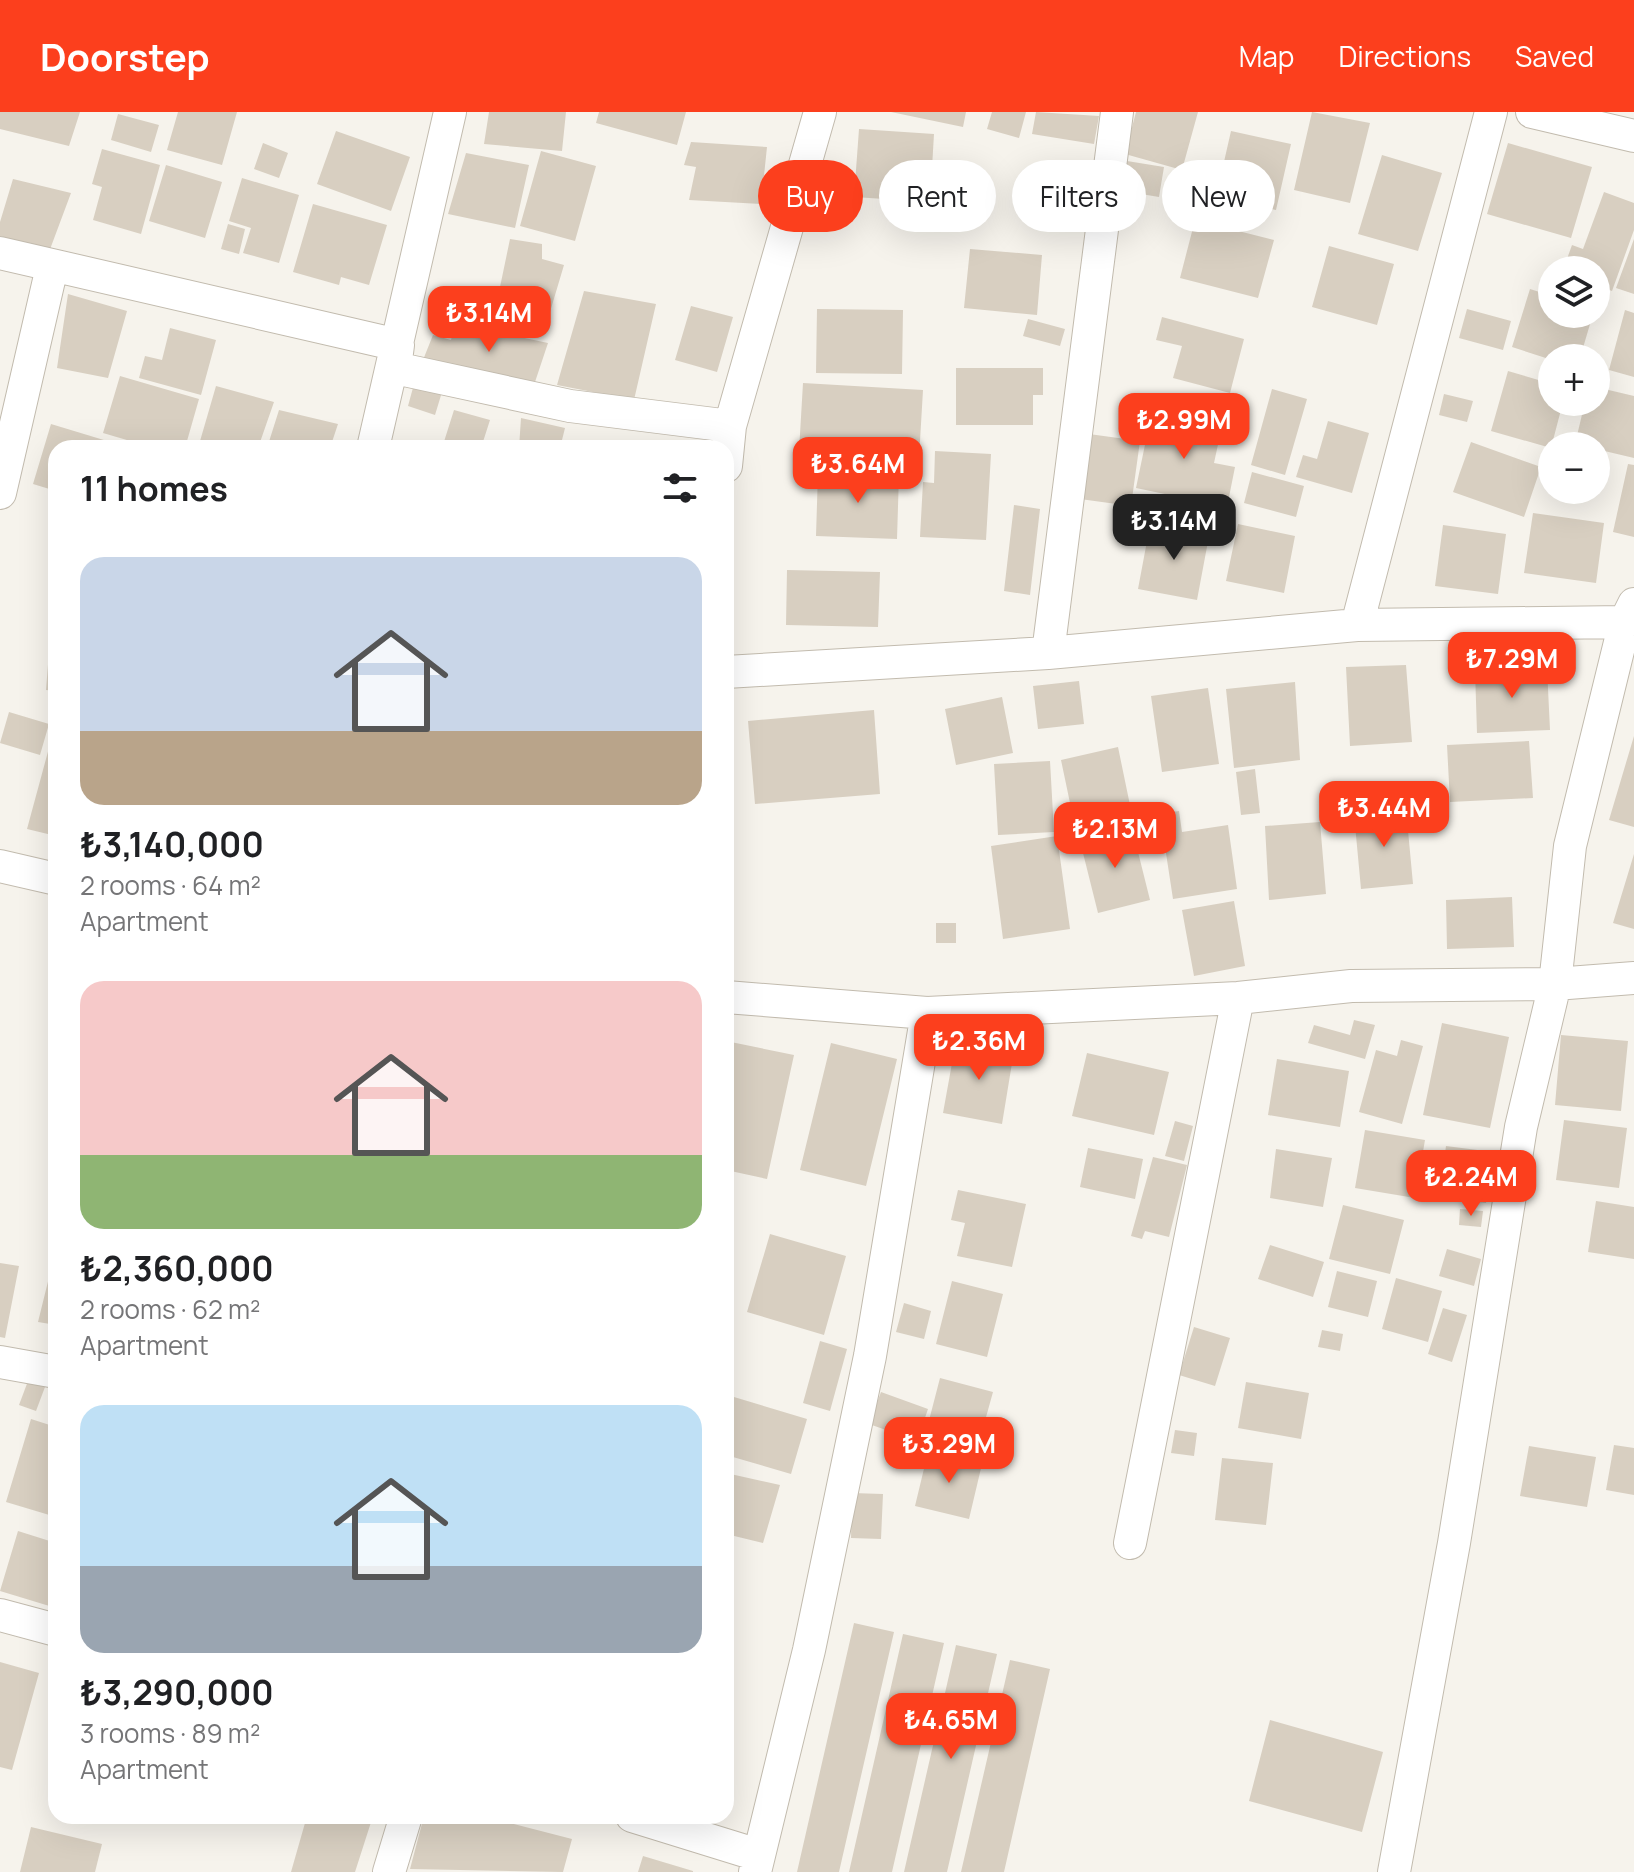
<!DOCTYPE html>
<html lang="en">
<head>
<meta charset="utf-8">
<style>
	:root { --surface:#fff; --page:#f6f6f6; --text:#202124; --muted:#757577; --accent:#fc3f1d }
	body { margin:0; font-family:Manrope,sans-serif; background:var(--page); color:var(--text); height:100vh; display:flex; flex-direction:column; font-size:30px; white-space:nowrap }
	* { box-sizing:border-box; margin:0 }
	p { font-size:26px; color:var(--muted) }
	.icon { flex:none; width:44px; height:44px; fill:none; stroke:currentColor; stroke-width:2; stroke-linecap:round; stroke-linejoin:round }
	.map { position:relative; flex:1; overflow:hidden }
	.side { position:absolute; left:48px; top:328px; width:686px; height:1384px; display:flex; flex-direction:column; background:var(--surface); border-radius:24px; box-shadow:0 8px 32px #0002 }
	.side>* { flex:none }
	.banner { position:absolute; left:758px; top:48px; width:756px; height:72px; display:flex; gap:16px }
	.controls { position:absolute; left:1538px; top:144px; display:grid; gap:16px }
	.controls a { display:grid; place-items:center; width:72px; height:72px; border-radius:50%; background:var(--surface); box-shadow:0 8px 32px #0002; font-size:40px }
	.price { position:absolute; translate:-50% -68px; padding:0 18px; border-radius:16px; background:var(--accent); color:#fff; font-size:26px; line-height:52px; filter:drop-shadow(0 2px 4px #0008) }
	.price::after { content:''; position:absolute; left:50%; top:48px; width:24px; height:18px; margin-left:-12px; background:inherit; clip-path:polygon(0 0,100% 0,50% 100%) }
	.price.on { background:#222; color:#fff }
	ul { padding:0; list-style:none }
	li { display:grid; align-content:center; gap:16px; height:424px; padding:0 32px }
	li span { display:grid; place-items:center; height:248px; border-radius:24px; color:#555 }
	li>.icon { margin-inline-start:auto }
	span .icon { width:144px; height:144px; fill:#fffc; stroke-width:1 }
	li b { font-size:34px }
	h2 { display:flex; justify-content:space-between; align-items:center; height:96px; padding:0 32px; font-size:34px }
	.chip { padding:0 28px; border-radius:36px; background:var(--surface); box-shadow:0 8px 32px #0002; font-size:28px; line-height:72px }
	.chip.on { background:var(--accent); color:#fff }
	header { display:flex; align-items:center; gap:48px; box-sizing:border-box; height:112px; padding:0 40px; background:var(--accent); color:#fff }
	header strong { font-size:38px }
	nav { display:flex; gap:44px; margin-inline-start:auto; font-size:28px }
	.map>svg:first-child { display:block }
</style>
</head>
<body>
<header>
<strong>Doorstep</strong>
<nav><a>Map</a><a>Directions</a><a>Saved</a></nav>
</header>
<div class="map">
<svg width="1634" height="1760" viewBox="0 0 1634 1760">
	<rect width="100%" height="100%" fill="#f6f3ec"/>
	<path fill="#d8cfc1" d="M0,0H80L69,34L0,17Z
		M178,0H237L222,53L167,38Z
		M489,0H566L562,39L484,32Z
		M599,0H686L677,33L596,11Z
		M891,0H966L963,15Z
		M992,0H1026L1019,26L987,17Z
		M1036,0L1099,4L1094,32L1032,22Z
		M1136,0H1198L1182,58L1125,42Z
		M1312,0L1370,11L1350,91L1294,78Z
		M118,2L159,13L151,40L111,28Z
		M859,17L934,22L930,90L854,85Z
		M336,19L410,45L391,99L317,72Z
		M1231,19L1291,32L1276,98L1216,85Z
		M691,30L767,35L761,92L689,88L696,55L684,53Z
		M263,31L288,41L279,66L254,57Z
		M1508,31L1592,55L1571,126L1487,102Z
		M102,37L160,53L141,122L93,108L102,75L92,72Z
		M541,39L596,54L575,129L520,114Z
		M466,41L529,53L515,116L448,102Z
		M1382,43L1442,61L1418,139L1358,122Z
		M1127,49L1164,55L1159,85L1123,79Z
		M166,53L222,70L205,126L149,109Z
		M242,66L299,83L279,151L243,141L251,116L229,109Z
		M13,67L71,81L49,140L0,124V110Z
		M1604,80L1634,91V118L1612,179L1596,173V158H1563L1572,133L1583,137Z
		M313,92L387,113L369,173L341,165L339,173L293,160Z
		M1195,108L1274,128L1258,186L1180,166Z
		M228,112L245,117L239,142L221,137Z
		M510,127L542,132V147L564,153L547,210L495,199Z
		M1634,127V182L1616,176Z
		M1329,134L1394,152L1377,213L1312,195Z
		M970,137L1042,143L1037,203L964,196Z
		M1530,177L1552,184V202H1593L1580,246L1552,248L1512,235Z
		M584,179L656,192L634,288L557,273Z
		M68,182L127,199L108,266L57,256Z
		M691,194L733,205L717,260L675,248Z
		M817,197L903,198L902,262L816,261Z
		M1467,197L1511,209L1503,238L1459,226Z
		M1625,198L1634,201V265L1609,258Z
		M1162,205L1244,227L1230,281L1173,266L1182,234L1156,228Z
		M1028,207L1065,217L1060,234L1023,224Z
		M455,211L548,231L533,276L423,248L433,223L451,228Z
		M170,216L216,228L201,283L139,266L145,244L162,248Z
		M956,256H1043V283H1033V313H956Z
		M1508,259L1552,272V290H1563L1551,336L1491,319Z
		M120,264L199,287L185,336H154L103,321Z
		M803,271L923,278L919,346L799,339Z
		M414,272L442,280L435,303L408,294Z
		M216,274L274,290L258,336H198Z
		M1596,275L1634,284V346L1596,337V334L1575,332L1585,290H1596Z
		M1272,277L1307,287L1285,363L1251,353Z
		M1444,282L1473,289L1467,310L1439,303Z
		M279,298L338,312L330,336H267Z
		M454,298L490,308L481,336H442Z
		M1152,299L1222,314L1214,351L1235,355L1227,395L1136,376Z
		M521,306L565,316L560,336H519Z
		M1328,309L1369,321L1352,381L1296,365L1303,343L1317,347Z
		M51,312L117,332L116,336H56V379L33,372Z
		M1089,322L1140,329L1131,394L1080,387Z
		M597,329L626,335L625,336H595Z
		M1471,330L1541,355L1524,405L1453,380Z
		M935,339L991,342L986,428L920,425L923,370L934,371Z
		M1628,352L1634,353V425L1613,420Z
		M818,360L899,362L897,427L816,424Z
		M1252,360L1304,374L1296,405L1244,391Z
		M1014,393L1040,397L1030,483L1004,479Z
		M1533,401L1604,411L1596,471L1524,461Z
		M1238,412L1295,424L1284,481L1226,469Z
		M1150,413L1209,424L1197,488L1138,477Z
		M1443,413L1506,422L1498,482L1435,474Z
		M787,458L880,460L878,515L786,513Z
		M51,514H56V579L46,578Z
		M1406,553L1412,630L1350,634L1346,555Z
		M1547,556L1550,618L1477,621L1475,558Z
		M1079,569L1084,612L1038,617L1033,574Z
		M1295,570L1300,648L1234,656L1226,577Z
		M1208,576L1219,652L1162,660L1151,584Z
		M1002,585L1013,641L956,653L945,597Z
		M874,598L880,682L755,692L748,609Z
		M9,600L49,612L40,643L0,631Z
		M56,610V724L27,717Z
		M1634,624V715L1609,708Z
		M1529,629L1533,686L1450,690L1447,633Z
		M1118,635L1131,698L1074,710L1061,648Z
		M1050,649L1054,720L998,723L994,652Z
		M1255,657L1260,701L1241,703L1236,660Z
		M1406,697L1413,772L1361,777L1354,702Z
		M1179,699L1182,720L1228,713L1237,777L1173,787L1160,702Z
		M1320,710L1326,782L1269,788L1265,714Z
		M1132,716L1150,788L1098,801L1080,729Z
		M1057,724L1070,817L1003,827L991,734Z
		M1634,742V817L1613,811Z
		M1512,785L1514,835L1447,837L1446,788Z
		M1234,789L1245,854L1194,864L1182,798Z
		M936,811H956V831H936Z
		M1354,908L1375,913L1365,947L1308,931L1314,913L1350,923Z
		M1442,911L1509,925L1490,1016L1423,1003Z
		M1561,923L1628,929L1621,999L1555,993Z
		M1401,928L1423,934L1402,1012L1359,1000L1376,938L1397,944Z
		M726,929L794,943L767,1067L726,1058Z
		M956,929L1014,939L1002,1012L943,1001Z
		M831,931L897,947L866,1074L800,1058Z
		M1087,941L1169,960L1154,1023L1072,1004Z
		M1277,947L1349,959L1340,1015L1268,1003Z
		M1564,1008L1627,1016L1619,1076L1556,1068Z
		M1175,1009L1193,1014L1184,1049L1165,1044Z
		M1365,1018L1425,1028L1415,1086L1355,1076Z
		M1446,1034L1493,1040L1486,1091L1439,1085Z
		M1088,1036L1143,1047L1135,1087L1080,1075Z
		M1276,1037L1332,1046L1323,1095L1270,1086Z
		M1153,1045L1187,1053L1169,1125L1145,1119L1142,1127L1131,1124Z
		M958,1078L1026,1092L1012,1155L957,1144L965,1111L951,1108Z
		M1596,1089L1634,1095V1147L1588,1140Z
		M1343,1093L1404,1108L1390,1162L1329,1147Z
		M1460,1097L1483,1099L1481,1115L1459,1113Z
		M770,1122L846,1144L824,1223L747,1200Z
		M1270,1133L1324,1150L1313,1185L1258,1167Z
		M56,1137V1213L38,1210Z
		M1447,1137L1481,1147L1474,1174L1439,1164Z
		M0,1151L19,1154L5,1226L0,1225Z
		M1337,1159L1377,1169L1368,1205L1328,1195Z
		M1396,1166L1442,1179L1428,1230L1382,1217Z
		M952,1169L1003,1182L987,1245L936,1232Z
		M904,1191L931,1199L924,1227L896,1220Z
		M1443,1196L1467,1203L1452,1250L1428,1242Z
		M1194,1215L1230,1226L1215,1274L1179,1263Z
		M1322,1218L1343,1222L1340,1239L1318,1235Z
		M820,1229L847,1237L830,1299L803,1291Z
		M940,1266L993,1280L978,1334L926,1320Z
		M28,1269L45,1275L36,1299L19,1293Z
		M1246,1270L1309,1281L1301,1327L1238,1316Z
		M881,1280L928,1297L917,1329L869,1312Z
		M734,1285L807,1307L791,1362L726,1343V1311Z
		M31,1307L56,1315V1405L6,1390Z
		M1175,1318L1197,1321L1194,1344L1171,1341Z
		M1614,1333L1634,1336V1383L1606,1378Z
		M1529,1334L1596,1345L1587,1395L1520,1384Z
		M928,1340L982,1352L969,1407L915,1394Z
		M1222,1346L1273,1351L1266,1413L1215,1408Z
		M726,1361L780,1373L763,1431L726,1422Z
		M852,1381L883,1382L881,1427L851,1426Z
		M18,1419L56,1431V1496L0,1479Z
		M854,1511L894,1520L839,1760H797Z
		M903,1522L944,1531L892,1760H849Z
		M956,1533L997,1542L947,1760H904Z
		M1010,1548L1050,1557L1004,1760H961Z
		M0,1550L39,1561L12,1658L0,1655Z
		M1270,1608L1383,1640L1362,1720L1249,1689Z
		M307,1704H373L355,1760H291Z
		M424,1704H483L572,1727L563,1760L410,1757Z
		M31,1715L102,1732L95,1760H20Z
		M643,1744L693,1759V1760H638Z"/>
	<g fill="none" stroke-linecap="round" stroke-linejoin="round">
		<g stroke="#c2bbae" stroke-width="34">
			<path id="minor" d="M1532,0L1634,24
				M0,141L398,233L395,256L570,294L730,314
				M373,336L450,0
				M726,354L730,314L820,0
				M0,381L52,155
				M1357,513L1491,0
				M1048,541L1117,0
				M726,560L1048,541L1357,513L1625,510
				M0,754L56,767
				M726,885L927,901L1238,886L1351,874L1555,872L1634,866
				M0,1250L56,1260
				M1130,1431L1238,886
				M0,1503L56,1518
				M632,1704L758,1743
				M389,1760L406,1704
				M755,1760L809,1538L870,1244L927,901
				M1394,1760L1454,1431L1521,1015L1555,872L1570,734L1625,510L1634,492"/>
		</g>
		<use href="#minor" stroke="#fff" stroke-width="32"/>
	</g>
</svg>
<div class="controls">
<a><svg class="icon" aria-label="layers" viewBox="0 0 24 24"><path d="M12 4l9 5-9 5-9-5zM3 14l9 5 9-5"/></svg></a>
<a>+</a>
<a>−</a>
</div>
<b class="price" style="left:489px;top:242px">₺3.14M</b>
<b class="price" style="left:1184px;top:349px">₺2.99M</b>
<b class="price" style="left:858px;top:393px">₺3.64M</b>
<b class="price on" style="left:1174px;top:450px">₺3.14M</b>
<b class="price" style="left:1512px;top:588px">₺7.29M</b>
<b class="price" style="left:1384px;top:737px">₺3.44M</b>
<b class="price" style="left:1115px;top:758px">₺2.13M</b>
<b class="price" style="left:979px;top:970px">₺2.36M</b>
<b class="price" style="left:1471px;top:1106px">₺2.24M</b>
<b class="price" style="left:949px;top:1373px">₺3.29M</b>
<b class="price" style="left:951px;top:1649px">₺4.65M</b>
<div class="banner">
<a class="chip on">Buy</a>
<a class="chip">Rent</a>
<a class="chip">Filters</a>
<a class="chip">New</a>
</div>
<section class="side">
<h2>11 homes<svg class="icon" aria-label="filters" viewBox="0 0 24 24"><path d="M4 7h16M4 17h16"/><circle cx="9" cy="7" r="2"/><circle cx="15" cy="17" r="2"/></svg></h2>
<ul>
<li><span style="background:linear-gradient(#c9d6e8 70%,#b9a48a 0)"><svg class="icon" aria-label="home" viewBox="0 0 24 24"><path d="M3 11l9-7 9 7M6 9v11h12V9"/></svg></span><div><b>₺3,140,000</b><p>2 rooms · 64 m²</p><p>Apartment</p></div></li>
<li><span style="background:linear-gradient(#f6c9c9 70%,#8fb573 0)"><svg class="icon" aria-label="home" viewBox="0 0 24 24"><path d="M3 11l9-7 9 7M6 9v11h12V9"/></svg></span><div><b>₺2,360,000</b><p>2 rooms · 62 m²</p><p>Apartment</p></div></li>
<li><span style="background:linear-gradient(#bfe0f5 65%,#9aa5b1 0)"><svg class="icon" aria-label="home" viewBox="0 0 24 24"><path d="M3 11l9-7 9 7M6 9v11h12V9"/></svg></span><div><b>₺3,290,000</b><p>3 rooms · 89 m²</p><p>Apartment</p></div></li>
</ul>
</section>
</div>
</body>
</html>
